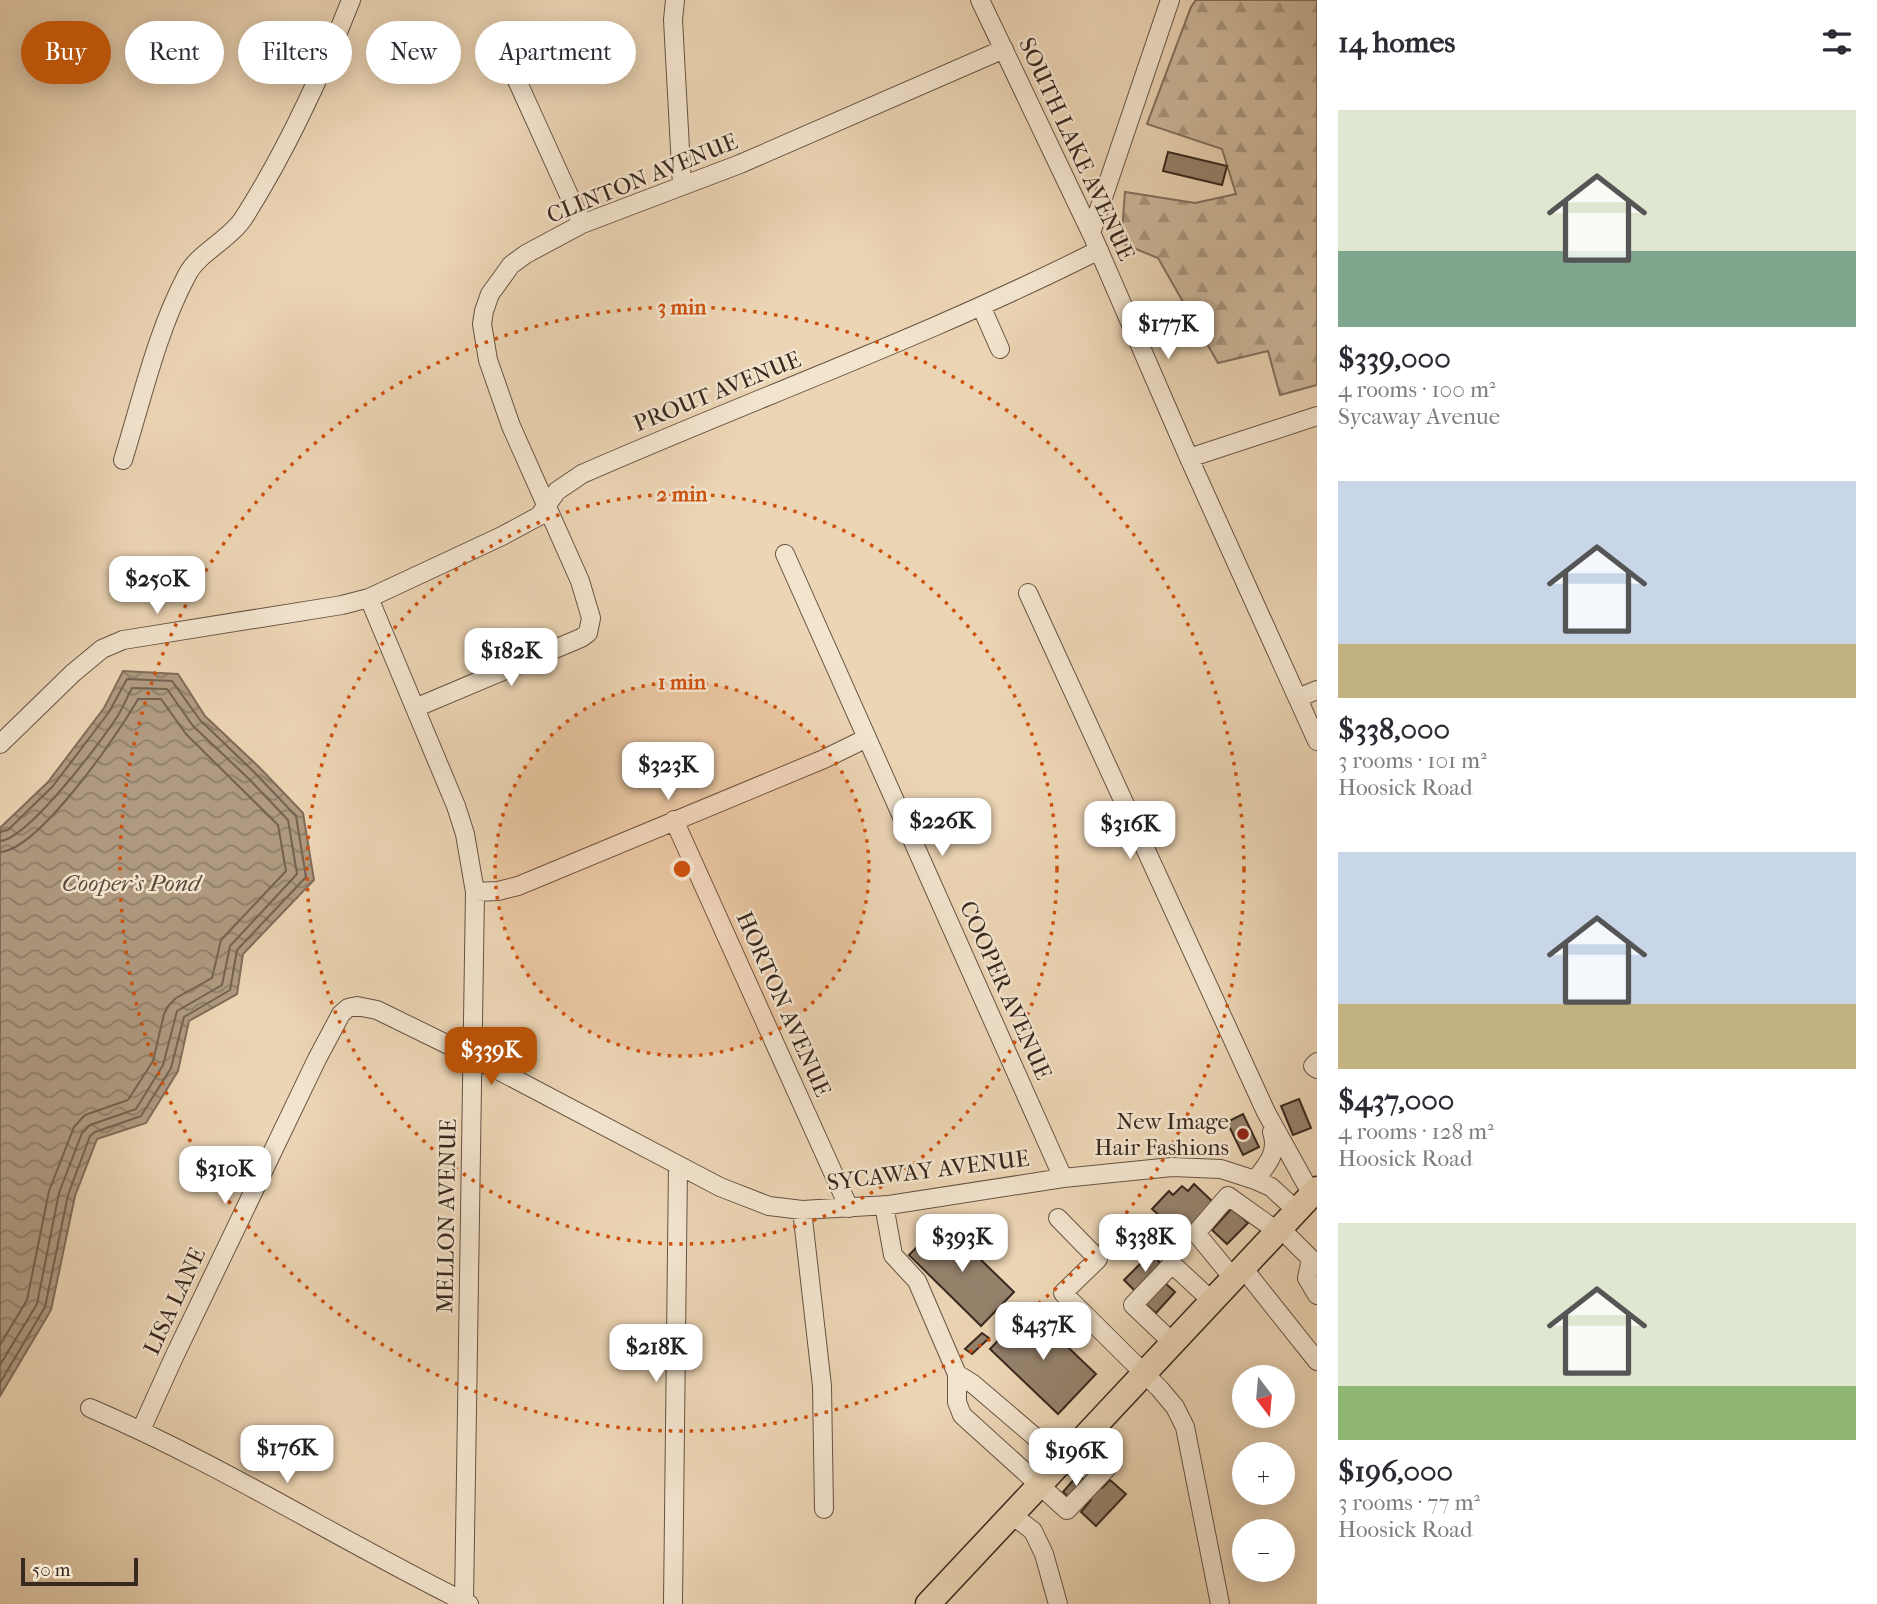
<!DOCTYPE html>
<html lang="en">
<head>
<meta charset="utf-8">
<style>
	:root { --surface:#fff; --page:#f2f2f3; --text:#2b2b33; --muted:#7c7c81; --accent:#b45309 }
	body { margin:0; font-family:"IM FELL French Canon",serif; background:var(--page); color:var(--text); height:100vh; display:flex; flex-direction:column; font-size:26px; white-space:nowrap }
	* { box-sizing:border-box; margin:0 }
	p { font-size:23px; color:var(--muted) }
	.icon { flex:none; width:38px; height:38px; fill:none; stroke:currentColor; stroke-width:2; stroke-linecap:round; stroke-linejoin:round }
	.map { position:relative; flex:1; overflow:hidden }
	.details { display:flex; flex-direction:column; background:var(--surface); width:560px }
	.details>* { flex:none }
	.banner { position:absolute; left:21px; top:21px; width:665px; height:63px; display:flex; gap:14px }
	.needle { width:46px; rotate:164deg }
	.controls { position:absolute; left:1232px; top:1365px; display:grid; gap:14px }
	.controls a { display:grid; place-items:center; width:63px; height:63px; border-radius:50%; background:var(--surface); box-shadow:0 4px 18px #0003; font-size:35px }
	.scale { position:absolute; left:21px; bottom:18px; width:117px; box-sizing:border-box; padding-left:7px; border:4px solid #39281f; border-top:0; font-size:19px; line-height:24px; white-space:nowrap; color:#39281f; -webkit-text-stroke:5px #f3e4ce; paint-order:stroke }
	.price { position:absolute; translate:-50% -60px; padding:0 16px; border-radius:14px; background:#fff; color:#222; font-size:23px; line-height:46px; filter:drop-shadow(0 2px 4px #0008) }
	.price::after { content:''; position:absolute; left:50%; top:42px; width:21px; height:16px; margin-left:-10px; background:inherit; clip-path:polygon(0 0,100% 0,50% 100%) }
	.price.current { background:var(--accent); color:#fff }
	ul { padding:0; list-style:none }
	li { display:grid; align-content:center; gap:14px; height:371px; padding:0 21px }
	li span { display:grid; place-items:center; height:217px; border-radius:0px; color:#555 }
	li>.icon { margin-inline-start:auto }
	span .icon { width:126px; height:126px; fill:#fffc; stroke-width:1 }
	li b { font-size:30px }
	h2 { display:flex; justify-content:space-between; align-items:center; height:84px; padding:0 21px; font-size:30px }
	.tag { padding:0 24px; border-radius:32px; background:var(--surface); box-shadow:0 4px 18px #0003; font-size:24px; line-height:63px }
	.tag.current { background:var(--accent); color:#fff }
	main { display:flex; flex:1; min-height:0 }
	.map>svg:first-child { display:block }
</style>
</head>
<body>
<main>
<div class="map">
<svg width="1317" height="1604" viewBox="0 0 1317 1604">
	<defs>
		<pattern id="forest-firs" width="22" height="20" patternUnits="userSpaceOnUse" patternTransform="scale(1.75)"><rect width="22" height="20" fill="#ceb89b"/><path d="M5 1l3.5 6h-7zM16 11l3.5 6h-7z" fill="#a8967e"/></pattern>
		<pattern id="water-waves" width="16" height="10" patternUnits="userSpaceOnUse" patternTransform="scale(1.75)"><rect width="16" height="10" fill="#af9a81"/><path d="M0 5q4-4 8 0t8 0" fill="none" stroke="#8f7e69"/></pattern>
	</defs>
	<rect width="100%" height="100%" fill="#ecd5b4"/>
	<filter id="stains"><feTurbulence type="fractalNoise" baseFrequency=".00286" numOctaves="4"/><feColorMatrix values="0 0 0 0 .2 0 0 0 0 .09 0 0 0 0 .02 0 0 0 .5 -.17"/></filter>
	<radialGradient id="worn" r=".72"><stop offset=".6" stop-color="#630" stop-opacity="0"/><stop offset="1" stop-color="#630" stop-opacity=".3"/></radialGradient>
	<path fill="url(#forest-firs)" stroke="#84705d" stroke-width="2" d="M1196,0H1317V385L1280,395L1268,351L1218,363L1158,258L1121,243L1125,192L1195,203L1236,194L1222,149L1147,124L1191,7Z"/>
	<path fill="url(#water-waves)" stroke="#806c5a" stroke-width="2" d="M123,671L178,674L205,716L260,768L303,813L314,880L243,954L237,994L189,1021L178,1071L146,1123L97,1139L75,1196L51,1310L0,1396V828L48,782L104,708Z"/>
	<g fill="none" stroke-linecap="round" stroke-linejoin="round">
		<path stroke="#746150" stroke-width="2" d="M0,832L8,830L53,786L109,712L127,679L172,681L200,720L255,773L296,816L306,877L237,950L230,990L184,1017L171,1068L141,1116L95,1132L90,1136L68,1195L45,1307L0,1383
			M0,841C27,840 101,742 117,717C123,708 127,697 132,688L167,689L193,726L249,779L288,820L297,874L230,946L222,985L177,1011L163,1065L136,1109L90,1125L82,1133L59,1193L37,1304L0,1365
			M0,852C39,850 119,733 138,699H161L186,734L278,825L286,871L221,940L212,978L176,998L169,1005L164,1014L153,1061L128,1100L85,1115L74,1127L49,1191L27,1300L0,1345"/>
	</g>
	<path fill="#96826c" stroke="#39281f" stroke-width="2" d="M1168,152L1227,166L1222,185L1163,171Z
		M1299,1099L1311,1128L1293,1135L1281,1106Z
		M1243,1114L1259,1147L1243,1155L1227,1122Z
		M1194,1184L1213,1202L1182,1236L1152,1209L1169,1191L1173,1195L1182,1186L1188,1191Z
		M1232,1208L1248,1223L1227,1244L1212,1230Z
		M942,1222L1014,1292L981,1326L909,1255Z
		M1151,1253L1165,1268L1139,1295L1124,1280Z
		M1164,1282L1175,1292L1156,1313L1144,1303Z
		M1028,1309L1096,1374L1058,1414L990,1349Z
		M982,1333L989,1338L972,1354L965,1349Z
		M1078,1475L1089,1484L1074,1502L1063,1492Z
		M1110,1480L1126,1494L1096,1526L1081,1512L1091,1500L1088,1497L1099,1485L1102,1488Z"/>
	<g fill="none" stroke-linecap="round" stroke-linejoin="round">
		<g stroke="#665344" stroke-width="20">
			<path id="minor" d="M675,0L673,20L682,186
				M980,0L1093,237L1189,458L1317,741
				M501,45L582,224
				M1091,233L1170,0
				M981,306L1000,349
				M1189,458L1317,416
				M123,460C142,399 157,331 187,275C198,253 229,240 243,219C287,150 321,76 351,0
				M785,554L1063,1178
				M1028,593L1266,1112L1312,1195
				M369,598L456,806L465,834L475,892L464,1602
				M1298,698L1317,690
				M415,708L581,638L588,633L591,618L580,581L511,426L488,360L482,324L484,311L490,294L511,265L526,254L582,224L740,164L1004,49
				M0,744L73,673L102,649L123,640L342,605L369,598L502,536L539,516L557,491L582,474C753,399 931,335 1099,250
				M674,820L849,1208
				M475,892L498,891L518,886L824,759L867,738
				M1317,1062L1313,1066L1317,1069
				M1255,1180C1267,1165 1279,1152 1272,1132
				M884,1205L893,1255L917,1281L957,1374
				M802,1210L822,1386L824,1509
				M1058,1218L1098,1259L1063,1293L1159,1388L1175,1407L1185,1427L1220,1604
				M1280,1228L1311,1259L1307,1278L1317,1295
				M1243,1268L1317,1361
				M1233,1278L1196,1233L1228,1196L1277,1231
				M1173,1343L1133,1305L1172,1264L1212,1301
				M90,1408C221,1464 341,1541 469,1604
				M141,1430L174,1357L317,1059L341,1014L348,1008L357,1006L377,1010L473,1057L720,1187L769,1206L802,1210L889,1205L1063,1178L1172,1167L1221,1169L1255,1180L1271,1187L1297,1211
				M1062,1460L973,1384L957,1374V1402L962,1415L1067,1510L1107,1468L1080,1442
				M1012,1515L1033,1531L1044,1554L1058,1604
				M673,1604L678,1165"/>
		</g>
		<g stroke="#39281f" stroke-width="27">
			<path id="highway" d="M928,1604L1317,1189"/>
		</g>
		<use href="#minor" stroke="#f3e4ce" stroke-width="18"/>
		<use href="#highway" stroke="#ecd5b4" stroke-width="24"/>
	</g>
	<circle cx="682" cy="869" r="187" fill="#ce520f" fill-opacity=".12"/>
	<g fill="none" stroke="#ce520f" stroke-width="3.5" stroke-dasharray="3.5 7">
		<circle cx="682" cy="869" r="187"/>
		<circle cx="682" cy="869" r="375"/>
		<circle cx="682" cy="869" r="562"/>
	</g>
	<circle fill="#8f2418" stroke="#f3e4ce" stroke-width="2.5" cx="1243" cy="1134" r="7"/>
	<g text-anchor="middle" stroke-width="5" stroke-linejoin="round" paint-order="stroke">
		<g font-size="23" fill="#39281f" stroke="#f3e4ce">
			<text transform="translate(1077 149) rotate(65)" y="8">SOUTH LAKE AVENUE</text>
			<text transform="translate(642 178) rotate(-22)" y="8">CLINTON AVENUE</text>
			<text transform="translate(717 391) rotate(-22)" y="8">PROUT AVENUE</text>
			<text transform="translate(1006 990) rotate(66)" y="8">COOPER AVENUE</text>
			<text transform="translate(784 1004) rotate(66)" y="8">HORTON AVENUE</text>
			<text transform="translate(928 1170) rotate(-7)" y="8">SYCAWAY AVENUE</text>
			<text transform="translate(446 1216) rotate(-89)" y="8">MELLON AVENUE</text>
			<text transform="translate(174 1301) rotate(-65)" y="8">LISA LANE</text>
		</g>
		<g font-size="23" fill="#39281f" stroke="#f3e4ce" text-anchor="end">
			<text x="1229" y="1129">New Image<tspan x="1229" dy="26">Hair Fashions</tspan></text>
		</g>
		<g font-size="24" font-style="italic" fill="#5c4a3c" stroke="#f3e4ce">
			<text x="131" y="891">Cooper's Pond</text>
		</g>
	</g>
	<circle cx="682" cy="869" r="10" fill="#ce520f" stroke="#f3e4ce" stroke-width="3.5"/>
	<g font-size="21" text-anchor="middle" font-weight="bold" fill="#ce520f" stroke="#f3e4ce" stroke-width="5" stroke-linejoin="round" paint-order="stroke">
		<text x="682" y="314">3 min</text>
		<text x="682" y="501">2 min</text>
		<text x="682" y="689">1 min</text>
	</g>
	<rect width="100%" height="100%" filter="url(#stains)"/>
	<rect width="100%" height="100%" fill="url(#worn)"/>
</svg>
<div class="controls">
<a><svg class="needle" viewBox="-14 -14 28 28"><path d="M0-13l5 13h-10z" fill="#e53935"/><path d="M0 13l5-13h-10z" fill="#7c7c81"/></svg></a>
<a>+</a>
<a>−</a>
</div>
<div class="scale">50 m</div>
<b class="price" style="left:1168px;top:361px">$177K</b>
<b class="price" style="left:157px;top:616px">$250K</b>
<b class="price" style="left:511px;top:688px">$182K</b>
<b class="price" style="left:668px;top:802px">$323K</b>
<b class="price" style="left:942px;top:858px">$226K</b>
<b class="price" style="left:1130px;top:861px">$316K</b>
<b class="price current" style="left:491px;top:1087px">$339K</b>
<b class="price" style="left:225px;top:1206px">$310K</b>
<b class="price" style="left:962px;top:1274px">$393K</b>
<b class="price" style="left:1145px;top:1274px">$338K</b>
<b class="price" style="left:1043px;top:1362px">$437K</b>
<b class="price" style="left:656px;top:1384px">$218K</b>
<b class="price" style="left:287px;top:1485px">$176K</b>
<b class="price" style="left:1076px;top:1488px">$196K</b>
<div class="banner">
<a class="tag current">Buy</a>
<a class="tag">Rent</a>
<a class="tag">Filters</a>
<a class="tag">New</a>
<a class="tag">Apartment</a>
</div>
</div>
<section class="details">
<h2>14 homes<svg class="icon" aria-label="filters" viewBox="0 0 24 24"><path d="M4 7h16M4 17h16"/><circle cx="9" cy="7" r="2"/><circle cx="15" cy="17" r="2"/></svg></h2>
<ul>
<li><span style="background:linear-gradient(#dfe7d0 65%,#7fa58c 0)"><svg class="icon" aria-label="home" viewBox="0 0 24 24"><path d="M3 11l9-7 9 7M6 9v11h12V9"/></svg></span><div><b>$339,000</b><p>4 rooms · 100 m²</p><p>Sycaway Avenue</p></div></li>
<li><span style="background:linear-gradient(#c9d6e8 75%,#c2b280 0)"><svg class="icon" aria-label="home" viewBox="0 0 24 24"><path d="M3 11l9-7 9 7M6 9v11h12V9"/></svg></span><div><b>$338,000</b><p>3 rooms · 101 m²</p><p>Hoosick Road</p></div></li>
<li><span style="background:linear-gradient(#c9d6e8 70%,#c2b280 0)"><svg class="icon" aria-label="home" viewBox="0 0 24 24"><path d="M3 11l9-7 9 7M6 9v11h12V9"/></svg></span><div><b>$437,000</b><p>4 rooms · 128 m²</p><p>Hoosick Road</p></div></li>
<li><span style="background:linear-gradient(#dfe7d0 75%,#8fb573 0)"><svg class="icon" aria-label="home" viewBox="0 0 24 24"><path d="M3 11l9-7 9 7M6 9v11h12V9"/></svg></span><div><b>$196,000</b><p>3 rooms · 77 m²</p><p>Hoosick Road</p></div></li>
</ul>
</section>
</main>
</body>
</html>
